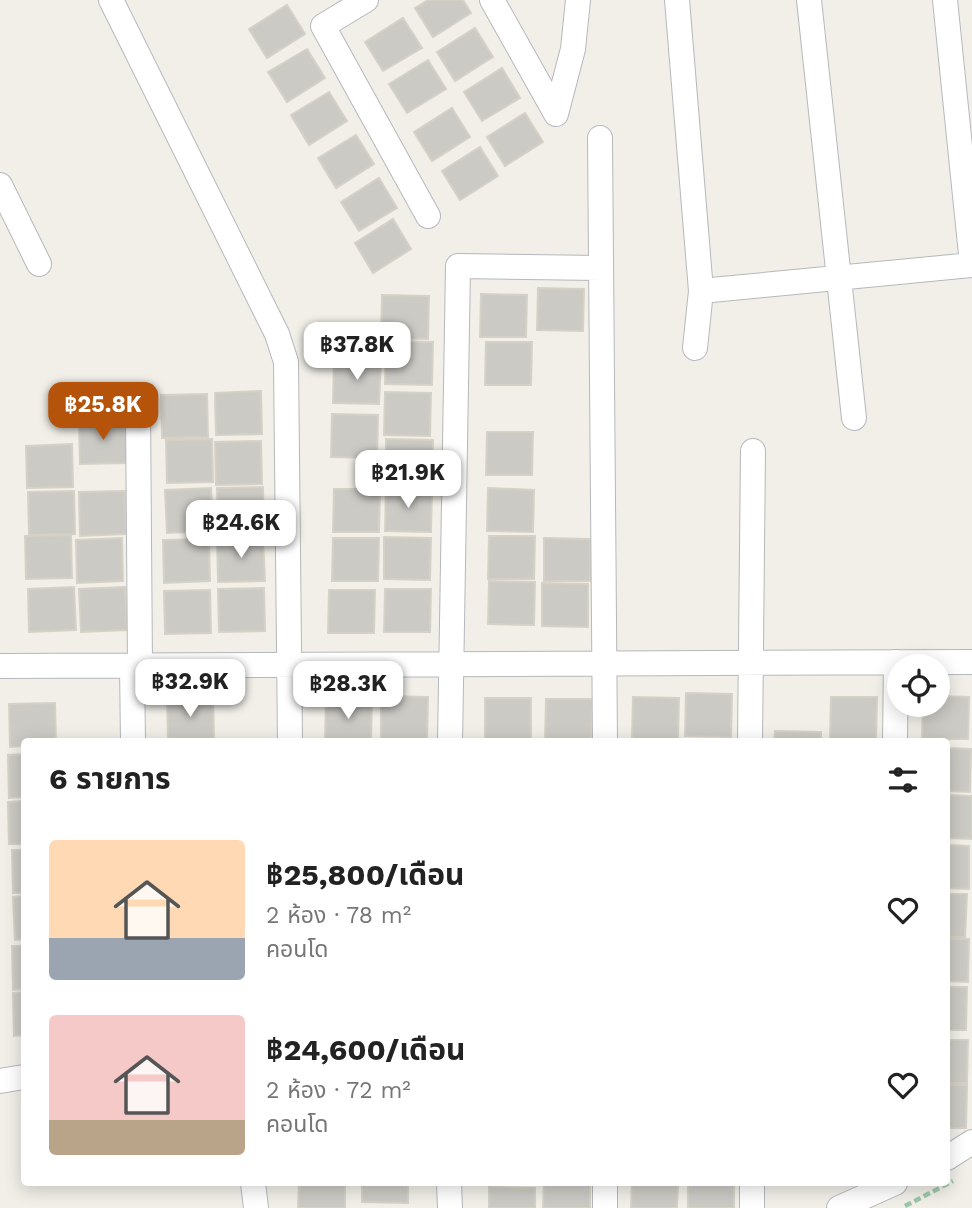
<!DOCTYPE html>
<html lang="th">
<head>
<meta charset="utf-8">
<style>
	:root { --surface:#fff; --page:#f2f2f2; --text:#222; --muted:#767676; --accent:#b45309 }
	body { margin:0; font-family:"Work Sans","Noto Sans Thai",sans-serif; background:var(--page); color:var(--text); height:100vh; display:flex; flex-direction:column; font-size:26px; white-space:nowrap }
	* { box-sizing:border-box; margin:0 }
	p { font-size:23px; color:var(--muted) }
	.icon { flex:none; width:38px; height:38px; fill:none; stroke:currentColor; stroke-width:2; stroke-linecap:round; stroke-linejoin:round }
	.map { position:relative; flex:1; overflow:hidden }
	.drawer { position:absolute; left:21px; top:738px; width:929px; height:448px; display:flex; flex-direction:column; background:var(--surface); border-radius:7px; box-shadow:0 4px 18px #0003 }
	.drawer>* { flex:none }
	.controls { position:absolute; left:887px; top:654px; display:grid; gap:14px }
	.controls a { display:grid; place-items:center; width:63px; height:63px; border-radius:50%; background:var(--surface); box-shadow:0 4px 18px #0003; font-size:35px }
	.price { position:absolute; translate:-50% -60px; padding:0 16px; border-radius:14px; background:#fff; color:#222; font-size:23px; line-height:46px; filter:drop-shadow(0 2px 4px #0008) }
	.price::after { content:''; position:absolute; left:50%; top:42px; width:21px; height:16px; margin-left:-10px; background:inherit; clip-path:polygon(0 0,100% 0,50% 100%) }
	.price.on { background:var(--accent); color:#fff }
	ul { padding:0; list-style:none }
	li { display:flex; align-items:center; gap:21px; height:175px; padding:0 28px }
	li span { display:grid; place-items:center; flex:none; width:196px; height:140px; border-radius:7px; color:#555 }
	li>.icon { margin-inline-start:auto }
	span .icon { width:84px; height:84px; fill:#fffc; stroke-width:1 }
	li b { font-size:30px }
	h2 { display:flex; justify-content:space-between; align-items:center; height:84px; padding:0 28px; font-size:30px }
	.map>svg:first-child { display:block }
</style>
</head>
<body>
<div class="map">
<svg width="972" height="1208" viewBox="0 0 972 1208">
	<rect width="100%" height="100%" fill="#f1efe8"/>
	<path fill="#cccac5" stroke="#d6d1c6" stroke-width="2" d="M428,0H463L471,13L433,37L415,8Z
		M287,5L305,34L267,58L249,29Z
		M403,18L422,48L383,71L365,42Z
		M475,28L493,57L455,81L437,52Z
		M307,49L325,78L287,102L268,72Z
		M428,60L446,89L407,113L389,84Z
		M502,68L520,98L482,121L464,92Z
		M329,92L347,121L309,145L291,115Z
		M452,108L470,137L432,161L414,132Z
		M525,113L543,142L505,166L487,137Z
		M356,135L374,164L336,188L318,158Z
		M480,147L498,176L460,200L442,171Z
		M379,178L397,208L359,231L341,202Z
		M393,219L411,249L373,273L355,243Z
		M538,288L584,289L583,331L537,330Z
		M481,294L527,295L526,337H480Z
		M382,295L429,296L428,339L381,338Z
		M386,341L433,342L432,385L385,384Z
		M486,342H532L531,385H485Z
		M334,360L381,361L379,404L333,403Z
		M261,391L262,434L216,435L215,393Z
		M385,392L431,393L430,436L384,435Z
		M207,394L208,437L162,438L161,395Z
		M332,414L378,415L377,458L331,457Z
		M125,420L127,463L80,464L79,422Z
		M487,432H533L532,475H486Z
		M212,439L213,482L167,483L166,440Z
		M386,439L433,440L432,483L386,481Z
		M261,441L262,484L216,485L215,442Z
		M72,444L73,487L27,488L26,446Z
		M263,487L264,530L218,531L217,488Z
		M211,488L213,531L167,533L165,490Z
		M386,488L432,489L431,532L385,531Z
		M488,488L534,490L533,532L487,531Z
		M334,489H380L379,532H333Z
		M74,491L75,534L29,535L28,492Z
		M125,491L126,534L80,536L79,492Z
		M71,535L72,578L26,579L25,536Z
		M489,536H535L534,579H488Z
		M384,537L431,538L430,580L384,579Z
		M122,538L123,581L77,583L76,540Z
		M263,538L265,581L218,582L217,539Z
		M333,538H379L378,581H332Z
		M544,538L590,539V581H544Z
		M209,539L210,581L164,583L163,540Z
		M489,581L535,582L534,625L488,624Z
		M542,583L588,584V627L542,626Z
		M74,587L76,630L29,632L28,589Z
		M125,587L127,630L81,632L79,589Z
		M264,588L265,631L219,632L218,589Z
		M385,589H431L430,632H384Z
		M210,590L211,633L165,634L164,591Z
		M329,590H375L374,633H328Z
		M686,693L732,694L731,737L685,736Z
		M381,696L428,697L427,739H381Z
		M938,696L969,697L968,739H922L923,705H938Z
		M213,697L214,740L168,741L167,698Z
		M633,697L679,698L678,740H632Z
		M831,697H877L876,740L830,739Z
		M485,698H531V741H485Z
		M546,699H592L591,742H545Z
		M326,700H372L371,742H325Z
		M55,703L56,742H24V746L10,747L9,704Z
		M775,731L821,732V742H774Z
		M947,748L971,749L970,792L947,791Z
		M24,754V797L9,798L8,755Z
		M947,795L972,796V839L947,838Z
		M24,801V844H9L8,802Z
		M947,845L969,846V889L947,888Z
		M12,850H24V893H13Z
		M947,894H967L965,937H947Z
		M24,896V939L15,940L13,897Z
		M947,939H969L968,982L947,981Z
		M12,946H24V989L13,990Z
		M947,987H967L966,1030H947Z
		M24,992V1035L14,1036L13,993Z
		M947,1040H968L967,1083H947Z
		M947,1085H967L966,1128H947Z
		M299,1183H345V1208H298Z
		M362,1183H408V1203L362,1202Z
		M544,1183L590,1184V1208H543Z
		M632,1183L678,1184L677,1208H631Z
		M688,1183H734V1208H688Z
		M489,1187L535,1188V1208H489Z"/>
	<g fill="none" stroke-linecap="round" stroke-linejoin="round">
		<g stroke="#b5b8bc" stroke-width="26">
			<path id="minor" d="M111,0L277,334L286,362L290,742
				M366,0L323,26L428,216
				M492,0L556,114
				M677,0L701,291L695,348
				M809,0L854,418
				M945,0L972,264
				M556,114L573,49L578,0
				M600,138L605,742
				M0,185L39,264
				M701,291L972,265
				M138,410L140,666
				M0,666L972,662
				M132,666L133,742
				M450,742L458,266L599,268
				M750,742L753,451
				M895,742L896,662
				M0,1081L24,1077
				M947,1158L972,1142
				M253,1183L256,1208
				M449,1183L450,1208
				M605,1183V1208
				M752,1183V1208
				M839,1208L895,1183"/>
		</g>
		<path stroke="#9cc7a9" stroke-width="4.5" stroke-dasharray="7 3.5" stroke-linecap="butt" d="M905,1206L953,1181"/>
		<use href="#minor" stroke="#fff" stroke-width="24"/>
	</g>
</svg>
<div class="controls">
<a><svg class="icon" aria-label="locate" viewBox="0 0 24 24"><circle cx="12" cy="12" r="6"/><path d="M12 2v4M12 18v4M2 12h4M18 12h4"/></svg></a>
</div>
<b class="price" style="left:357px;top:382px">฿37.8K</b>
<b class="price on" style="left:103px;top:442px">฿25.8K</b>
<b class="price" style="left:408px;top:510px">฿21.9K</b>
<b class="price" style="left:241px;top:560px">฿24.6K</b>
<b class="price" style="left:190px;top:719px">฿32.9K</b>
<b class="price" style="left:348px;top:721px">฿28.3K</b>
<section class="drawer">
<h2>6 รายการ<svg class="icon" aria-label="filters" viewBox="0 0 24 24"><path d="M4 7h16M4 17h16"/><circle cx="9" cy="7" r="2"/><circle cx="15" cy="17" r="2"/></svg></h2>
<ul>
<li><span style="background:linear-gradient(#ffd9b3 70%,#9aa5b1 0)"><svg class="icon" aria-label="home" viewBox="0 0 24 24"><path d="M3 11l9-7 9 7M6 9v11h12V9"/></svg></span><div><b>฿25,800/เดือน</b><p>2 ห้อง · 78 m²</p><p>คอนโด</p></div><svg class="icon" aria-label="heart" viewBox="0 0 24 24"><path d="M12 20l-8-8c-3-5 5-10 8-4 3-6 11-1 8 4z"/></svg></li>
<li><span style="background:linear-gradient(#f6c9c9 75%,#b9a48a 0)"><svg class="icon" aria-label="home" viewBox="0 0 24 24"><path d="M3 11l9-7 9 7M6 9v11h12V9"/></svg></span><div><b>฿24,600/เดือน</b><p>2 ห้อง · 72 m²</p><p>คอนโด</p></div><svg class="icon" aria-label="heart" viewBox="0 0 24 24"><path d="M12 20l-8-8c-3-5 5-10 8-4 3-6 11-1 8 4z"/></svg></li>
</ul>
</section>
</div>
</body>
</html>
